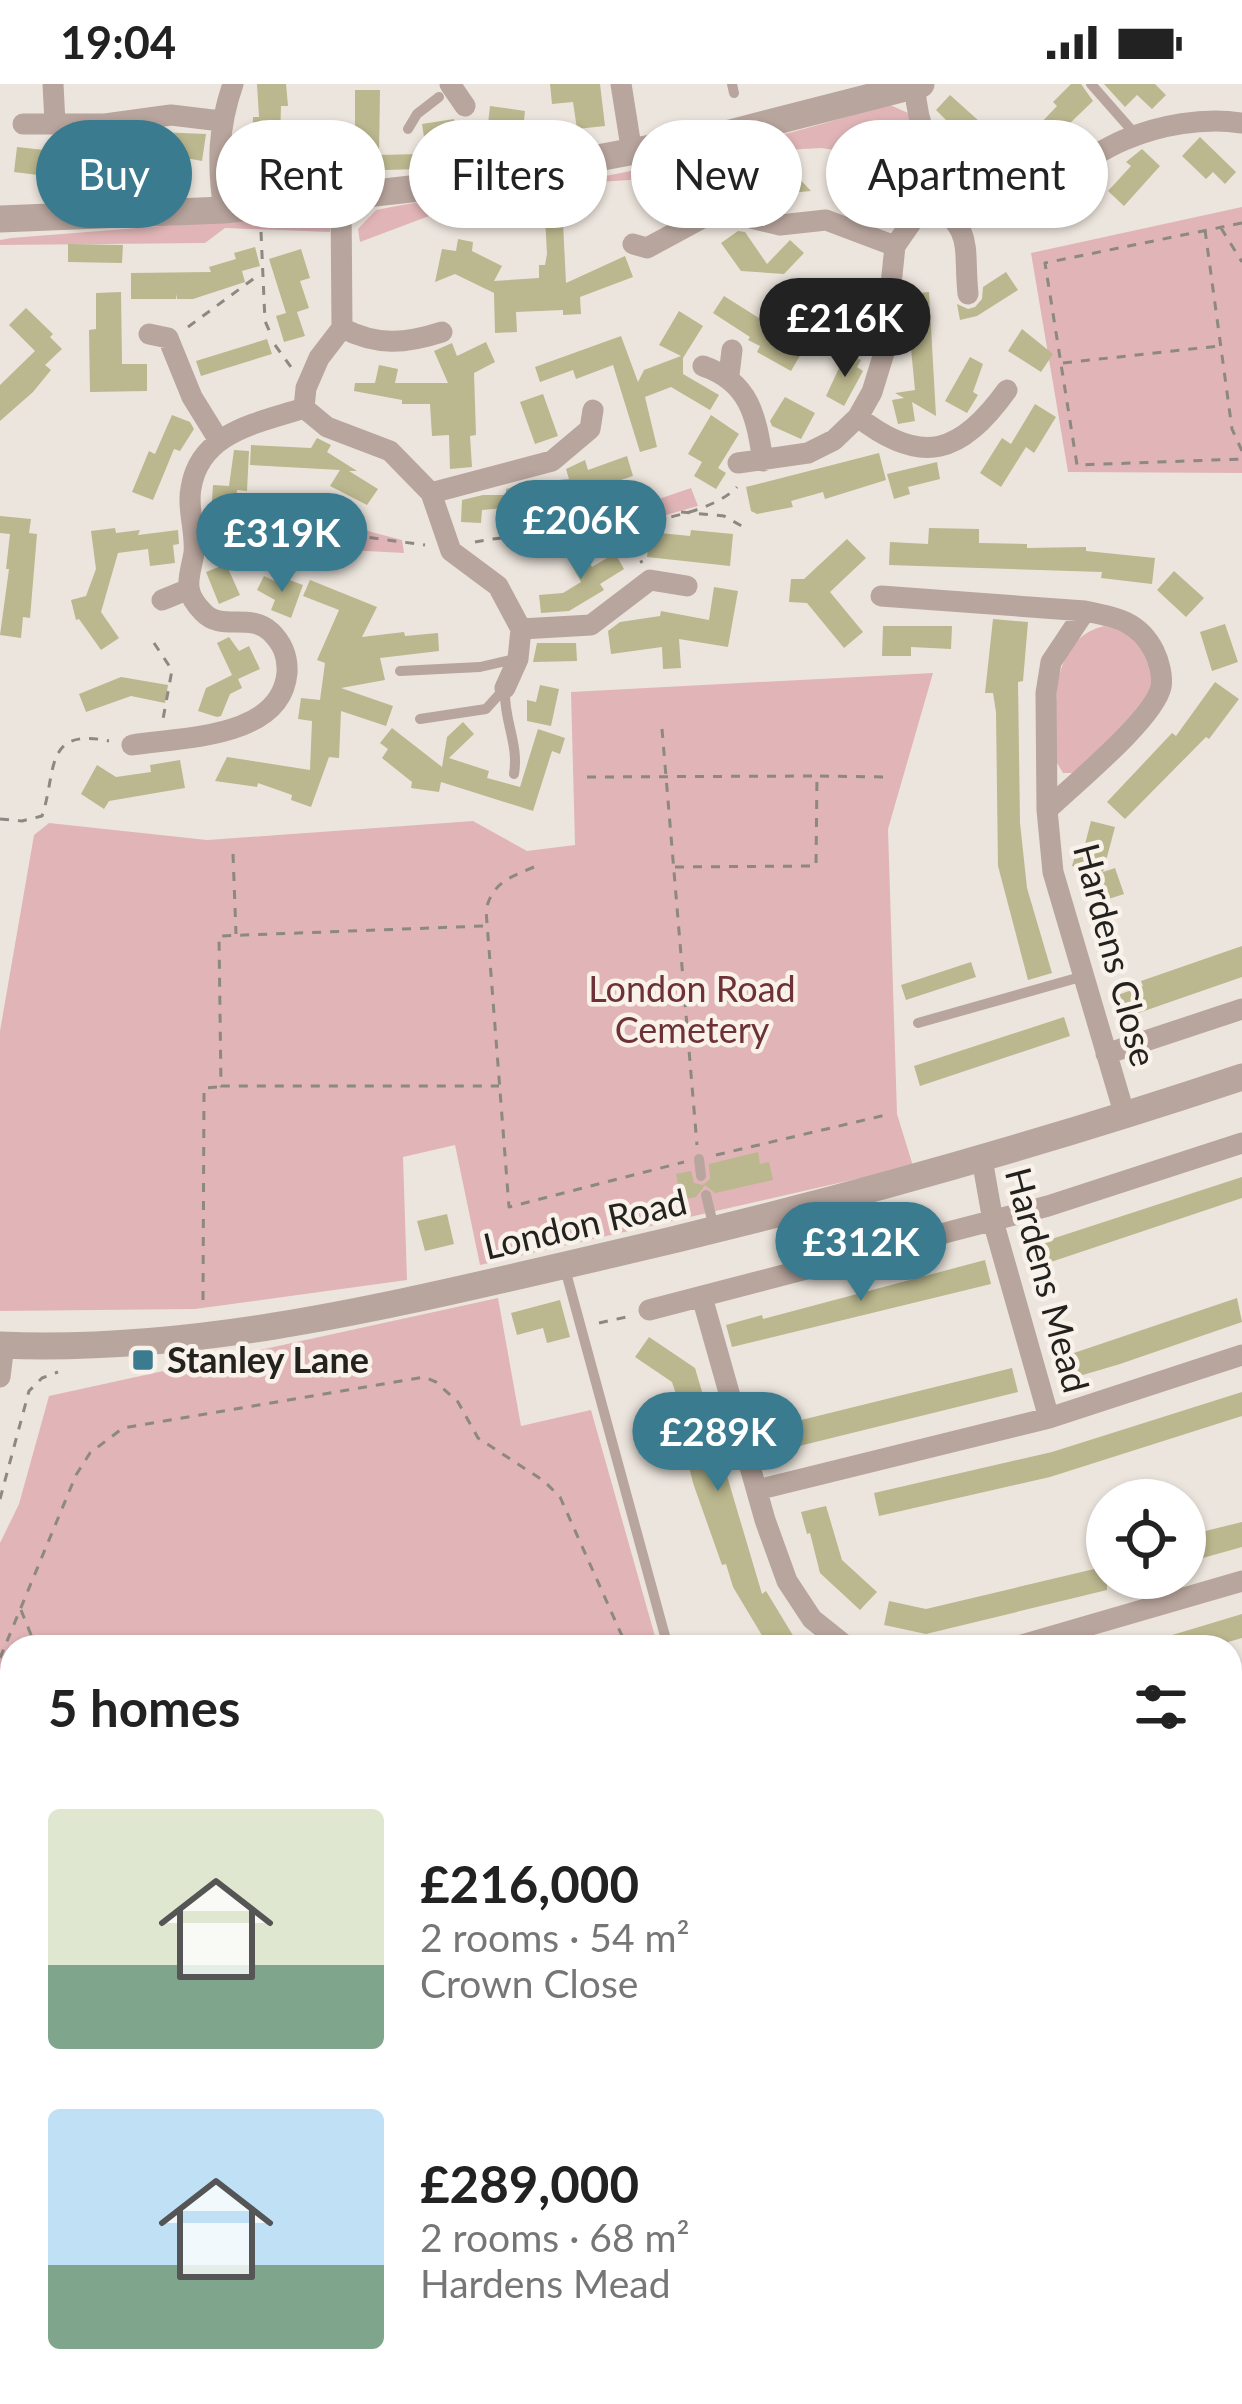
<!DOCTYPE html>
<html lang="en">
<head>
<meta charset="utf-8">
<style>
	:root { --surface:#fff; --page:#f2f2f2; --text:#222; --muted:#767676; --accent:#3b7b8f }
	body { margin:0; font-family:Lato,sans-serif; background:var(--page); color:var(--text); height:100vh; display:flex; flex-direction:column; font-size:45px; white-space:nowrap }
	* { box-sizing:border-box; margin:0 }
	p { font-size:39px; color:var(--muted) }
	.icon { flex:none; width:66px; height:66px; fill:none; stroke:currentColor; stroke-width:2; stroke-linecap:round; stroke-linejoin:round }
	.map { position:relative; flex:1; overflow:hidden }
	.panel { position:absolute; left:0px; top:1551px; width:1242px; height:771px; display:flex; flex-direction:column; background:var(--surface); border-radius:36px 36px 0 0; box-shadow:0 3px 9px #0004 }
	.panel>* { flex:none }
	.banner { position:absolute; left:36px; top:36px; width:1170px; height:108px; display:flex; gap:24px }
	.controls { position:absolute; left:1086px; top:1395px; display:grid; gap:24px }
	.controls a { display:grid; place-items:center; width:120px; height:120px; border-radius:50%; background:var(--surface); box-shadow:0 3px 9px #0004; font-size:60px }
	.price { position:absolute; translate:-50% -102px; padding:0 27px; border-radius:42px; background:var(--accent); color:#fff; font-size:39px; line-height:78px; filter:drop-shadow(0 3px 6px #0008) }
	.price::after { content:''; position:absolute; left:50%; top:72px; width:36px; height:27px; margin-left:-18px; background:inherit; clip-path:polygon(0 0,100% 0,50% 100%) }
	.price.current { background:#222; color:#fff }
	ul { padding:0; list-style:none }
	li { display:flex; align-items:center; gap:36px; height:300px; padding:0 48px }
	li span { display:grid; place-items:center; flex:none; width:336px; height:240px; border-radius:12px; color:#555 }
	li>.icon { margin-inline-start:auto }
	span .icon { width:144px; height:144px; fill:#fffc; stroke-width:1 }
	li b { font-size:51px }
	h2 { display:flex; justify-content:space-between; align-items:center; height:144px; padding:0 48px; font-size:51px }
	.pill { padding:0 42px; border-radius:54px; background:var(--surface); box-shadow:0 3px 9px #0004; font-size:42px; line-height:108px }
	.pill.current { background:var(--accent); color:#fff }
	.status { display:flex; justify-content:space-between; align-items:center; height:84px; padding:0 60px; background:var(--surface); direction:ltr }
	.status svg { height:33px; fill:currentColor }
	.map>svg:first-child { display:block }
</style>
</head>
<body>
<div class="status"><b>19:04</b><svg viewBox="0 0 49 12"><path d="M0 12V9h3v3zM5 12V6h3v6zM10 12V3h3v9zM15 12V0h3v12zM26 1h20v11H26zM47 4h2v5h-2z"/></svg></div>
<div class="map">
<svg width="1242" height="2320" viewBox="0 0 1242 2320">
	<rect width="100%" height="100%" fill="#ece5dd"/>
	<path fill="#e1b5b7" d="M888,20L908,29L912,45C888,42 879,58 847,54L842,67L821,64L751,68L692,88L680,85L646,95L582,99L579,107L464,131L445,126L360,158L358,145L376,126C430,114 486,113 540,104C658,84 774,56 888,20Z
		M1242,123V389L1068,388L1031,169Z
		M317,130L331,138L330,148L225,144L205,159L0,161V156L11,154Z
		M691,404L698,422L624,443L568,446Z
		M274,415L317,420L326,426L329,437L402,456L404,469L271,462Z
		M1104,542C1121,546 1134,551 1144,566C1177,612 1103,662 1074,689H1063L1057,679C1056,634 1045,556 1104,542Z
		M933,589L888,745L897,1030L913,1082L480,1181L455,1061L403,1073L407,1196L195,1225L0,1227V947L34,751L49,739L207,756L473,737L527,767L575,761L571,608Z
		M498,1214L521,1342L591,1326L658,1563H12V1682L0,1680V1459L19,1420L49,1312Z
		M1242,1642V2024L1230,2027V1646Z
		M217,2310H382L393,2320H208Z
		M424,2310H865L868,2320H415Z"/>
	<path fill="#bbb78e" d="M257,0H286L288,22H281L279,94H251L253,33H259Z
		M550,0H600L605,42L577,45L573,18L552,20Z
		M1071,0H1081L1093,17L1066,43L1070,46L1038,80L1019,62L1057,22L1053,18Z
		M1104,0H1155L1166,11L1152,25L1137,11L1125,23Z
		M355,6H380L379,71L420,70L421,85L350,87L349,56L355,55Z
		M950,11L1008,63L991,83L960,57L963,53L936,26Z
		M490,22L525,27L521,63L486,58Z
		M454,35L458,61L426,66L422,40Z
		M157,48L206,50L202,77L186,74L181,106L126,96L127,86L84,81L83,88L38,82V91L14,88L17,63L54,67L55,58L95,64L96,55L138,58L139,50Z
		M1200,53L1236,88L1225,100L1213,88L1206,95L1182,72Z
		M895,59L926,87L880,138L867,126L902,81L878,77Z
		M1142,65L1160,82L1124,122L1108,107L1131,82L1126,78Z
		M793,88L811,107L747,113L746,106L720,108L719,92Z
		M570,114L571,138L563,139L566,199L625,172L633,193L580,213L581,230L563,231V226L516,228L517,248L495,249L494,209L455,190L435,198L442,165L456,167L458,155L473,158L472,167L502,182L494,197L539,194V181H545L547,170L544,115Z
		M738,147L745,148L767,180L790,156L804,169L784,190L741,187L721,159Z
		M68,160L123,161L122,179L68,178Z
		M255,163L260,182L242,187L245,198L193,215H177L176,210V215H131V189L211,188L209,183L236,175L234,169Z
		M301,165L310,194L300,197L309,224L297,228L305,252L284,258L276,232L286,229L269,175Z
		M1006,188L1018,206L977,232L960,236L957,220L968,225L975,223L982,215L983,203Z
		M121,208L122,280H147V307L90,308L89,246L96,245V209Z
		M929,208L936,332L912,318L915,337L898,340L892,316L904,314L895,309L915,306L909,244H902L904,225H908L907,210Z
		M724,212L805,263L791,287L757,268L760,262L748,256L750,253L713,229Z
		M849,218V221L871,220V239L830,242L829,219Z
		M26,224L53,250L50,253L62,265L45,281L51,286L33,308L0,337V301L35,267L9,241Z
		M679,227L703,242L683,274V290L719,311L710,326L671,303L645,313L657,363L640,368L613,281L576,295L573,286L540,298L535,283L621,252L638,298L644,286L681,272L659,261Z
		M1022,245L1053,270L1041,288L1008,267Z
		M267,255L272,270L201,292L196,277Z
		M486,258L495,278L474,289L476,351L470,352L472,383L450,385L449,351L432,352L430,320H402V316L354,307L355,299H375L379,281L398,285L395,299H448L434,267L452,259L457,272Z
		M846,269L861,276L857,283L863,287L844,322L826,312Z
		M970,273L983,280L973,308L978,311L967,329L945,317Z
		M543,310L558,352L535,360L520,318Z
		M785,313L815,329L801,355L772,342L770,337Z
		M1035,320L1056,333L1034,369L1026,363L1001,403L980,389L1002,354L1011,360Z
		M172,331L190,338L194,345L180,367L174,365L153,416L132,408L149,367L155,370Z
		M711,331L739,350L718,384L726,389L716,405L694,392L702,378L688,370Z
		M317,354L331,361L327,368L357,387H349L378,405L367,421L330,402L340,386L250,381L251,361L311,364Z
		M234,366L249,367L247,407L237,406L235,434L211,433L213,401L229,402Z
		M879,369L886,396L825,415L823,408L791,417L793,423L757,430L751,427L746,403Z
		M627,372L633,392L573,412L579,430L557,437L551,420L482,426L481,439L461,438L462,416L483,411H506V405L527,399L569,395L566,385L585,376L588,386Z
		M937,378L940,395L908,403L910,410L894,415L887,390Z
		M0,432L31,435L29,449L37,450L30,534L23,533L21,554L0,551L9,485H6L10,450L0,449Z
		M115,444L116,449L140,446L138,451L178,446L179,460L173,461L175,479L150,482L148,465L118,469L101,528L119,554L101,566L79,535L76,536L71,516L86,512L96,485L91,447Z
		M929,444L979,445V459L1027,460V464L1086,463V467L1155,474L1152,500L1101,494L1102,488L889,481L890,458L928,460Z
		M691,446L733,450L730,482L647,473L650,448L690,452Z
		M847,455L866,474L830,508L863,548L844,564L807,519L789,518L791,495H804Z
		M578,460L592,483L615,469L624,485L600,500L604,506L569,527L541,529L539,511L563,509L581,498L564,468Z
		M226,480L240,511L219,520L206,488Z
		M1174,487L1204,514L1186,533L1157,506Z
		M264,492L281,500L284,494L303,501L291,534L271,526L275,516L257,506Z
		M310,496L377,523L362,553L404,548L405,552L438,549L439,567L380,574L385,596L341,604L393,622L386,642L341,627L339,674L329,673L311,723L291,716L292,711L258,699L257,703L215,697L227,673L310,686L312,637L298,635L301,614L320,616L325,579L317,576L339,526L303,512Z
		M714,503L738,507L728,563L679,555L681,584L663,585L662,563L611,570L608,547L620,538L660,532L661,527L709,536Z
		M993,535L1028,538L1023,597L1018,598L1020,739L1027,804L1052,889L1028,896L998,782L996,628L993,609H985Z
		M1225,540L1238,578L1212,587L1200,548Z
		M883,542H952L951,565L911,563V572H882Z
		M229,553L239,567L249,562L260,585L238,595L242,604L230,610L221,632L217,633L198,627L206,604L232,591L217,559Z
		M537,559H576L577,577L533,578Z
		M121,593L168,601L165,619L131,612L86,628L79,610Z
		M1215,598L1239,615L1209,655L1206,653L1125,735L1107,718L1172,649L1176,652Z
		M540,601L559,605L551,642L527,637V616L536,618Z
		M463,638L474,650L449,674L489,687L487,694L520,703L538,645L565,654L560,670L552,667L533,727L441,698L439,708L411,704L412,698L382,674L388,665L380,659L392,644L442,683L447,653Z
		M180,676L185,704L109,717L104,725L81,710L97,681L116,693L151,688L150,681Z
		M1091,737L1115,743L1103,788L1115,784L1124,810L1096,819L1085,786L1072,782L1078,762L1084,764Z
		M1242,862V893L1124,934L1115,912L1143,902L1141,897Z
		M971,878L976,893L906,916L901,901Z
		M1064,933L1070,952L920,1002L914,982Z
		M758,1068L760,1080L769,1078L773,1096L715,1109L705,1101L696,1113L681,1116L676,1090L691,1087L694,1099L703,1101L710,1095L709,1080Z
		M1242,1093V1114L1030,1185L1024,1164Z
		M447,1130L454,1160L425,1167L417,1137Z
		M985,1176L991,1200L732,1263L726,1241L762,1231L763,1235Z
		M1237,1214L1242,1238L1120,1280L1076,1293L1074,1289L1065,1292L1059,1274Z
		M560,1216L570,1253L547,1259L543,1244L517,1251L511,1229Z
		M649,1253L695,1284L762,1510L766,1507L800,1563H769L733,1503L726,1480L722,1481L693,1399L686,1370L695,1367L672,1298L635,1273Z
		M1012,1284L1018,1308L783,1366L777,1342Z
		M1242,1308V1332L1050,1393L879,1432L874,1409L1052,1368Z
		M826,1422L842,1476L877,1508L860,1526L820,1489L810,1449L807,1450L801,1428Z
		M1242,1438V1463L1185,1479V1452Z
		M1107,1482V1506L926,1550L884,1541L889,1517L926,1525Z
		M1242,1530V1554L1211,1563H1149V1558Z"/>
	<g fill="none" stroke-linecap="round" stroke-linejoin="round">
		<path stroke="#8c8882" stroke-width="3" stroke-dasharray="9 9" stroke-linecap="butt" d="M1242,139L1045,179L1077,381L1242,375
			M1221,144L1242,178
			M1205,146L1232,345L1242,367
			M261,148L265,237L272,253
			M188,243L260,190
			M275,261L291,283
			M1063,279L1219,262
			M681,428L724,432L747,445
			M213,443L264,447L289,441L336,460L365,453L425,461
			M625,444L642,479
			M475,458C540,445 694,448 737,403
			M154,559L172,586L163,635
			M662,645L697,1061
			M587,693L815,692
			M0,735L22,737L42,732C57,688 43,643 109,657
			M233,770L236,850
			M534,783C510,793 492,799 486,826L509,1123L684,1078
			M675,783L816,782L817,692L892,693
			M483,842L219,852L221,1002H499
			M716,1071L890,1030
			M203,1216L204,1004L218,1003
			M599,1239L631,1232
			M0,1415L29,1307L42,1294L58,1288
			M21,1526L36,1563
			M0,1574L76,1391L90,1369L123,1344L424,1293L436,1298L458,1318L478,1354L544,1397L560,1413L627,1563
			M0,1588V1608
			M0,1624L12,1627
			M1230,1625L1242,1623
			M0,1927L12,1925
			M0,1954L12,1963
			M1084,2310L1091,2320"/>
		<path stroke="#b8a59d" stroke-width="10" d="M732,0L734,9
			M1091,0L1135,50
			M408,45L417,30L439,13
			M400,587L480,583L515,575
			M505,608C504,637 519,660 514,690
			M420,635L486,625L505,604
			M918,939L1084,892
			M699,1075L701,1092
			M706,1111L714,1144
			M565,1185L668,1563
			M0,1992L12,2002
			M0,2168L12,2178"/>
		<path stroke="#b8a59d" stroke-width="21" d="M53,0L55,39
			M450,0L465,22
			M621,0L632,69
			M915,4C920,84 971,119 1049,94C1075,85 1098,67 1124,56C1160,41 1203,33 1242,39
			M23,40H105L171,31L221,37
			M931,116C975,148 963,161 968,210
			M224,126C217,81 218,43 233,0
			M633,160L647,164L708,131L725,128L780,141L826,136L895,162
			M342,244C377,262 405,260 442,248
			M149,250L168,254L192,313L218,355
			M703,282C750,298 756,332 763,377
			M729,291L732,266
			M304,324L327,343L390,367L431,409L451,467L498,502L521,545L518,575L505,604
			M858,333C922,383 961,370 1007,306
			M738,379L808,369L834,356L858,333L872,308L884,269L895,162L947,87
			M431,409L552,377L590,345L593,326
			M881,512L1085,527
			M162,516L189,505
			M521,545L591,541L650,496L687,502
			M132,661C181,653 281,655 287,589C288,572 283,560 271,548C250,528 221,548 203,528C181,506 190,493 194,469C196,448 187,425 191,404C200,347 259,339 304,324L306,304L319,274L342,244L341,115
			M1047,726C1073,701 1154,635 1161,603C1163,592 1159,577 1154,567C1139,537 1115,533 1085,527L1051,578L1046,609L1047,726L1053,788L1125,1032
			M1106,970L1242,925
			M982,1075L993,1137L1049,1334
			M702,1213L765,1436L787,1497L812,1535L847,1563
			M649,1226L1048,1122L1242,1059
			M0,1293L4,1261
			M757,1406L1049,1334L1242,1271
			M1015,1563L1242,1497"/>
		<path stroke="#b8a59d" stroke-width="27" d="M0,135L224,126L464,99L726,50L921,0
			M0,1261C194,1269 379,1224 566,1181C795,1129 1020,1067 1242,993"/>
	</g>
	<rect fill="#3b7b8f" stroke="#f9f2ea" stroke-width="4.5" x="131" y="1264" width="24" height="24" rx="6"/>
	<g text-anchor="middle" stroke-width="9" stroke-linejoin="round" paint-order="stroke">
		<g font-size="36" fill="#24221f" stroke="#f9f2ea">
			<text transform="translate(1115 871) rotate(75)" y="13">Hardens Close</text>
			<text transform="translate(585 1140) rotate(-13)" y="13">London Road</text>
			<text transform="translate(1047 1196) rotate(75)" y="13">Hardens Mead</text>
		</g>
		<g font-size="36" fill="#6e3137" stroke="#f9f2ea">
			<text x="692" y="918">London Road<tspan x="692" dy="41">Cemetery</tspan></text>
		</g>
		<g font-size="36" font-weight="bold" fill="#24221f" stroke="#f9f2ea" text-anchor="start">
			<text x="167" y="1289">Stanley Lane</text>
		</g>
	</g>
</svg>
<div class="controls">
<a><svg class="icon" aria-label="locate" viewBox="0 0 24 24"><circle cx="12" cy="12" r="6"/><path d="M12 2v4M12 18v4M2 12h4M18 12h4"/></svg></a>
</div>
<b class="price current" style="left:845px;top:296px">£216K</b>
<b class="price" style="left:581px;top:498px">£206K</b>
<b class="price" style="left:282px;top:511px">£319K</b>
<b class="price" style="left:861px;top:1220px">£312K</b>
<b class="price" style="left:718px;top:1410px">£289K</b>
<div class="banner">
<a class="pill current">Buy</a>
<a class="pill">Rent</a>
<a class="pill">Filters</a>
<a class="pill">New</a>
<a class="pill">Apartment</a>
</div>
<section class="panel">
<h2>5 homes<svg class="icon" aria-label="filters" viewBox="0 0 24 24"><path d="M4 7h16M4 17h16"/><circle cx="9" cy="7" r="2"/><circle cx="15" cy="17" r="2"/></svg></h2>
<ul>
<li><span style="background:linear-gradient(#dfe7d0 65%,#7fa58c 0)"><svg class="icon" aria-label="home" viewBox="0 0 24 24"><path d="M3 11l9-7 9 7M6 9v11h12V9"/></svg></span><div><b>£216,000</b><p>2 rooms · 54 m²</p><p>Crown Close</p></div></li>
<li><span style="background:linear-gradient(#bfe0f5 65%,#7fa58c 0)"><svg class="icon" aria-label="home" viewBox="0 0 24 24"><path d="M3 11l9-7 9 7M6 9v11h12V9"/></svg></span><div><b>£289,000</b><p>2 rooms · 68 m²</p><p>Hardens Mead</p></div></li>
</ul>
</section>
</div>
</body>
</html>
